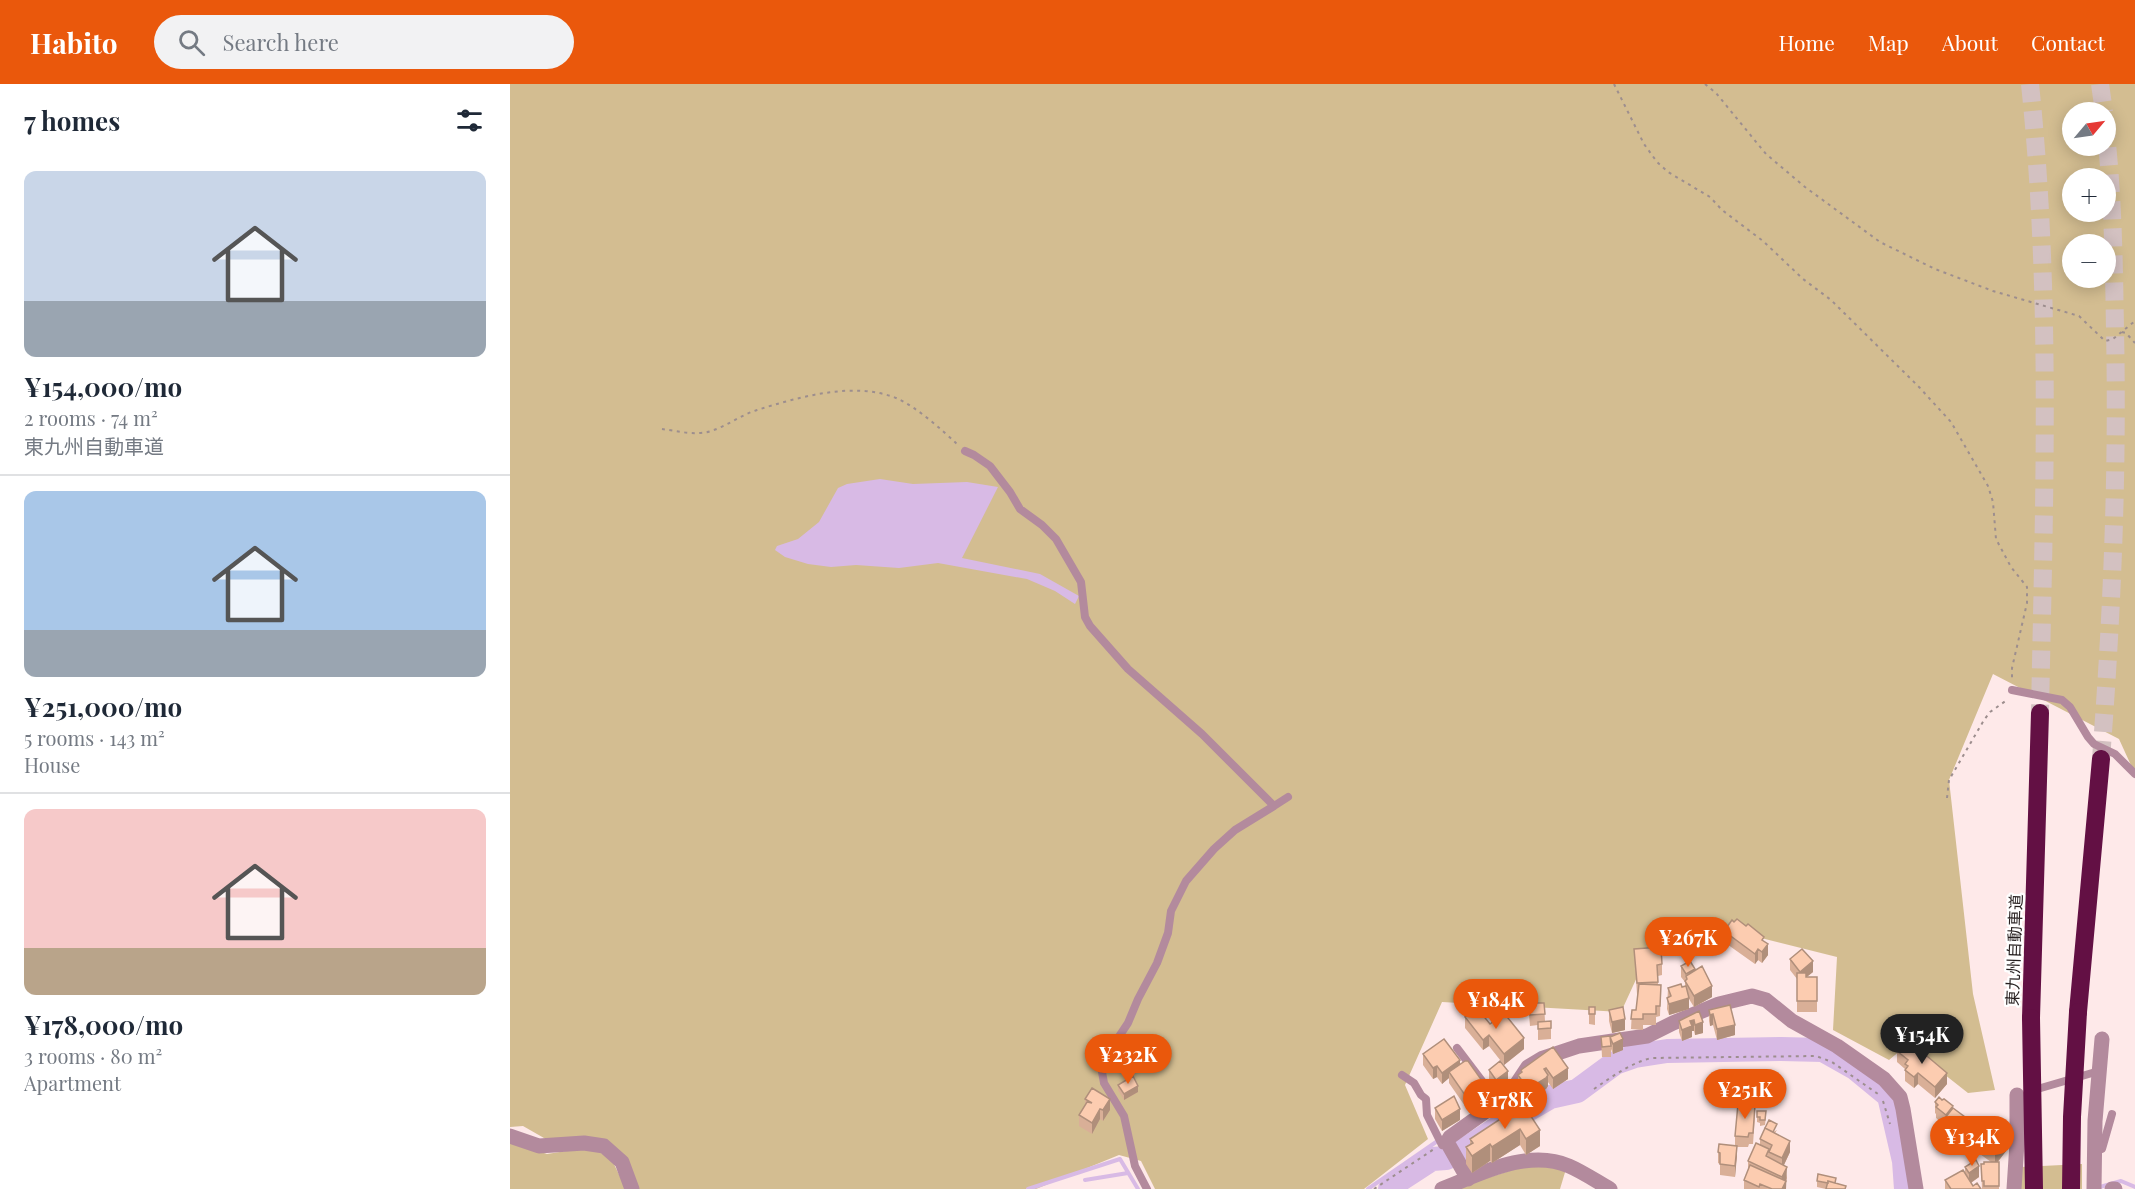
<!DOCTYPE html>
<html lang="en">
<head>
<meta charset="utf-8">
<style>
	:root { --surface:#fff; --page:#f2f2f3; --text:#1f2937; --muted:#747a83; --line:#e0e1e3; --accent:#ea580c }
	body { margin:0; font-family:"Playfair Display","Noto Sans JP",serif; background:var(--page); color:var(--text); height:100vh; display:flex; flex-direction:column; font-size:22px; white-space:nowrap }
	* { box-sizing:border-box; margin:0 }
	p { font-size:20px; color:var(--muted) }
	.icon { flex:none; width:33px; height:33px; fill:none; stroke:currentColor; stroke-width:2; stroke-linecap:round; stroke-linejoin:round }
	.map { position:relative; flex:1; overflow:hidden }
	.details { display:flex; flex-direction:column; background:var(--surface); width:510px }
	.details>* { flex:none }
	.needle { width:39px; rotate:61deg }
	.tools { position:absolute; left:1552px; top:18px; display:grid; gap:12px }
	.tools a { display:grid; place-items:center; width:54px; height:54px; border-radius:50%; background:var(--surface); box-shadow:0 3px 15px #0003; font-size:30px }
	.price { position:absolute; translate:-50% -51px; padding:0 14px; border-radius:21px; background:var(--accent); color:#fff; font-size:20px; line-height:39px; filter:drop-shadow(0 2px 3px #0008) }
	.price::after { content:''; position:absolute; left:50%; top:36px; width:18px; height:14px; margin-left:-9px; background:inherit; clip-path:polygon(0 0,100% 0,50% 100%) }
	.price.active { background:#222; color:#fff }
	ul { padding:0; list-style:none }
	li { display:grid; align-content:center; gap:12px; height:318px; padding:0 24px }
	li+li { border-top:2px solid var(--line) }
	li span { display:grid; place-items:center; height:186px; border-radius:12px; color:#555 }
	li>.icon { margin-inline-start:auto }
	span .icon { width:108px; height:108px; fill:#fffc; stroke-width:1 }
	li b { font-size:26px }
	h2 { display:flex; justify-content:space-between; align-items:center; height:72px; padding:0 24px; font-size:26px }
	header { display:flex; align-items:center; gap:36px; box-sizing:border-box; height:84px; padding:0 30px; background:var(--accent); color:#fff }
	header strong { font-size:28px }
	nav { display:flex; gap:33px; margin-inline-start:auto; font-size:21px }
	.search { width:420px; height:54px; background:var(--page); display:flex; align-items:center; gap:15px; box-sizing:border-box; padding:0 21px; border-radius:33px; color:var(--muted); font-size:22px }
	main { display:flex; flex:1; min-height:0 }
	.map>svg:first-child { display:block }
</style>
</head>
<body>
<header>
<strong>Habito</strong>
<div class="search"><svg class="icon" aria-label="search" viewBox="0 0 24 24"><circle cx="10" cy="10" r="6"/><path d="M15 15l6 6"/></svg>Search here</div>
<nav><a>Home</a><a>Map</a><a>About</a><a>Contact</a></nav>
</header>
<main>
<section class="details">
<h2>7 homes<svg class="icon" aria-label="filters" viewBox="0 0 24 24"><path d="M4 7h16M4 17h16"/><circle cx="9" cy="7" r="2"/><circle cx="15" cy="17" r="2"/></svg></h2>
<ul>
<li><span style="background:linear-gradient(#c9d6e8 70%,#9aa5b1 0)"><svg class="icon" aria-label="home" viewBox="0 0 24 24"><path d="M3 11l9-7 9 7M6 9v11h12V9"/></svg></span><div><b>¥154,000/mo</b><p>2 rooms · 74 m²</p><p>東九州自動車道</p></div></li>
<li><span style="background:linear-gradient(#a9c7e8 75%,#9aa5b1 0)"><svg class="icon" aria-label="home" viewBox="0 0 24 24"><path d="M3 11l9-7 9 7M6 9v11h12V9"/></svg></span><div><b>¥251,000/mo</b><p>5 rooms · 143 m²</p><p>House</p></div></li>
<li><span style="background:linear-gradient(#f6c9c9 75%,#b9a48a 0)"><svg class="icon" aria-label="home" viewBox="0 0 24 24"><path d="M3 11l9-7 9 7M6 9v11h12V9"/></svg></span><div><b>¥178,000/mo</b><p>3 rooms · 80 m²</p><p>Apartment</p></div></li>
</ul>
</section>
<div class="map">
<svg width="1625" height="1105" viewBox="0 0 1625 1105">
	<rect width="100%" height="100%" fill="#fee9e9"/>
	<path fill="#d3bd91" fill-rule="evenodd" d="M0,0H1625V690L1609,655L1483,590L1439,696L1463,910L1485,1006L1458,1009L1397,961L1379,976L1323,946L1327,873L1215,845L1146,852L1111,928L932,918L895,1001L918,1055L854,1105H645L631,1077L609,1071L526,1105H127L88,1055L34,1054L13,1042L0,1043ZM1563,28H1596V62H1563ZM1563,94H1596V128H1563ZM1563,160H1596V194H1563Z
		M0,1058L37,1070L82,1063L102,1076L116,1105H0Z
		M1025,1079L1056,1085L1050,1105H942Z
		M1572,1080V1105H1511V1083Z"/>
	<path fill="#d8bae5" d="M370,395L403,400L457,398L488,403L452,474L530,490L569,512L565,520L545,507L517,495L428,479L389,484L346,481L321,483L298,480L275,473L265,466L267,462L288,455L309,438L328,404L337,400Z"/>
	<g fill="none" stroke-linecap="round" stroke-linejoin="round">
		<path stroke="#d8bae5" stroke-width="4" d="M575,1096L618,1089
			M1590,1103L1611,1097L1625,1103
			M518,1105L610,1075L628,1105
			M858,1105L929,1056"/>
		<path stroke="#d8bae5" stroke-width="24" d="M880,1105L885,1099L922,1075L936,1074L956,1065L995,1039L1040,1013L1067,1007L1105,979L1125,972L1157,967L1271,965L1313,966L1345,984L1379,1012L1394,1077L1396,1105"/>
		<path stroke="#d3c1c1" stroke-width="18" stroke-dasharray="18 9" stroke-linecap="butt" d="M1520,0C1542,209 1534,419 1530,629
			M1590,0L1594,28
			M1591,675C1602,531 1608,390 1605,246C1604,181 1603,115 1596,50"/>
		<path stroke="#9d8e8e" stroke-width="2" stroke-dasharray="3 4.5" stroke-linecap="butt" d="M1104,0L1134,60L1147,78L1158,88L1200,113L1212,126L1253,157L1293,195L1321,216L1409,303L1441,338L1478,402L1483,418L1486,455L1501,483L1517,503V519L1502,584V597
			M1195,0L1206,9L1256,70L1295,103L1370,158L1425,185L1483,207L1569,232L1595,257L1603,255L1625,237
			M1612,248L1616,249L1625,259
			M152,345C167,347 186,352 201,347C217,342 231,331 247,326C289,313 344,297 386,314C407,323 432,346 448,361
			M1437,714L1439,696L1474,636L1480,628L1497,616
			M1084,1005C1103,992 1119,980 1141,974L1306,972L1322,978L1368,1010
			M1373,1017L1380,1040
			M864,1105L924,1065"/>
		<path stroke="#b38a9d" stroke-width="8" d="M455,367L464,371L480,382L500,408L510,425L532,441L546,455L571,498L575,533L580,542L618,585L692,650L764,722L725,746L704,765L676,797L661,827L658,849L647,879L628,915L618,939L604,960L592,988L594,999L614,1032L625,1082L637,1105
			M1502,606L1552,616L1560,623L1578,653L1584,660L1605,670L1625,690
			M764,722L778,713
			M947,964L988,1018
			M892,991L904,999L911,1011L916,1015L917,1031L932,1061
			M1524,1006L1589,987
			M1585,1067L1592,1065L1602,1030"/>
		<path stroke="#b38a9d" stroke-width="15" d="M0,1052L29,1062L74,1059L94,1062L112,1078L122,1105
			M958,1095L937,1058L940,1053L1000,1010L1018,983L1033,974L1069,962L1137,952L1163,939L1209,920L1242,912L1256,916L1282,937L1327,962L1374,995L1390,1013L1393,1025L1406,1105
			M932,1105C970,1090 1018,1064 1059,1082C1073,1088 1086,1097 1100,1105
			M1504,1105L1507,1059V1011
			M1584,1105L1585,1037L1592,955
			M1602,1105H1605"/>
		<path stroke="#631044" stroke-width="18" d="M1568,928L1591,675
			M1521,934L1530,629"/>
		<path stroke="#631044" stroke-width="18" d="M1521,934L1524,1105
			M1561,1105L1562,1033L1568,928"/>
	</g>
	<path fill="#d9af97" d="M1214,847L1254,858L1258,871L1252,879L1248,876L1245,880L1214,858Z
		M1124,865L1152,880V891L1148,892V901H1151L1150,932L1146,933V941H1133V946L1121,945L1122,926H1126L1128,910H1127Z
		M1280,875L1303,888L1297,893H1307V928H1287V895L1280,886Z
		M1171,882L1185,886L1202,913L1184,923L1179,915V925L1159,931L1157,925L1158,904L1175,902V898L1171,893Z
		M1018,919H1034L1035,937H1041V955L1028,956V941L1020,942Z
		M1079,923H1085V941L1079,940Z
		M1099,926L1115,946L1102,949L1099,937Z
		M1199,926L1225,951L1207,956L1203,941L1200,942L1199,937Z
		M1189,927L1193,949L1185,951L1184,947H1182V953L1172,957L1169,948V937Z
		M955,933L980,940L1014,965L994,981L979,962L973,966L955,944Z
		M1091,953H1100L1113,966L1103,970L1101,965V973H1092Z
		M1043,963L1058,995L1043,1005L1038,998V1002L1036,1005L1018,1015L1008,1001V991L1011,988V986Z
		M1387,967L1437,1000L1425,1014L1408,1000L1404,1004L1395,997V985L1387,978Z
		M913,970L950,981L975,1012L957,1025L939,999V994L932,1000L927,993L923,995L913,981Z
		M979,986L998,998L986,1007L979,997Z
		M608,1001L628,1008L614,1016L608,1006Z
		M575,1015L600,1026L593,1037L590,1035L582,1050L569,1042V1031L575,1021Z
		M1425,1018L1443,1024L1459,1047L1450,1058L1435,1045V1041L1426,1034V1030L1425,1029Z
		M1013,1020L1030,1062L1016,1071L1010,1061L982,1079L980,1077L962,1089L956,1080V1063L960,1061V1055Z
		M925,1024L950,1036L932,1047L925,1035Z
		M1247,1027L1256,1032L1255,1041L1250,1042V1039L1247,1038Z
		M1245,1032L1243,1060H1239L1238,1063H1227L1225,1093L1210,1091V1080L1208,1079V1068L1225,1061V1052Z
		M1267,1046L1265,1049L1280,1068L1274,1081L1277,1094L1276,1097V1105H1234V1096L1238,1086V1077L1250,1061V1055Z
		M1463,1054L1496,1067L1488,1078H1489V1105H1472L1471,1080L1481,1078L1463,1065Z
		M1455,1083L1469,1093L1461,1099L1463,1102L1471,1105H1435V1096L1455,1090Z
		M1307,1097L1326,1100L1336,1105H1316L1307,1103Z"/>
	<path fill="#b08f7b" d="M1258,860V871L1252,879V868Z
		M1248,865V876L1245,880V870Z
		M1303,877V888L1290,898V888Z
		M1202,902V913L1184,923V912Z
		M1179,914V925L1159,931V920Z
		M1203,930V941L1200,942V931Z
		M1115,935V946L1102,949V938Z
		M1184,936V947H1182V953L1172,957V946L1180,937Z
		M1193,938V949L1185,951V941Z
		M1225,941V951L1207,956V945Z
		M979,951V962L973,966V956Z
		M1014,954V965L994,981V970Z
		M1113,955V966L1103,970V960Z
		M950,976V986L939,988V994L932,1000V989Z
		M927,982V993L923,995V984Z
		M1036,984V994L1038,991V1002L1036,1005L1018,1015V1005Z
		M1058,984V995L1043,1005V994Z
		M998,987V998L986,1007V996Z
		M1408,989V1000L1404,1004V993Z
		M1437,989V1000L1425,1014V1003Z
		M975,1001V1012L957,1025V1014Z
		M628,1002V1008L614,1016V1010Z
		M600,1015V1026L593,1037V1026Z
		M590,1025V1035L582,1050V1039Z
		M950,1025V1036L932,1047V1036Z
		M1459,1036V1047L1450,1058V1047Z
		M1010,1045V1061L982,1079V1063Z
		M1030,1046V1062L1016,1071V1055Z
		M1496,1056V1067L1485,1081V1070Z
		M1280,1057V1068L1272,1085V1074Z
		M980,1060V1077L962,1089V1072Z
		M1227,1062V1072L1225,1093V1082Z
		M1469,1082V1093L1459,1100V1089Z
		M1277,1083L1276,1105H1272V1093Z"/>
	<path fill="#fcccb0" stroke="#b08f7b" stroke-width="1.5" d="M1227,835L1236,842L1238,840L1254,853L1252,856L1258,860L1252,868L1248,865L1245,870L1214,847L1222,836L1224,838Z
		M1151,863L1152,880L1147,881L1148,898L1127,899L1124,865Z
		M1292,865L1303,877L1290,888L1280,875Z
		M1180,877L1185,885L1176,890L1171,882Z
		M1192,882L1202,902L1184,912L1175,897L1177,895L1176,892Z
		M1287,889H1296V893H1307V917H1287Z
		M1129,900L1151,901L1150,922H1146V930H1133V935H1121L1122,926H1126Z
		M1171,900L1172,903L1176,902L1179,914L1159,920L1157,914L1161,912L1158,904Z
		M1018,919H1034L1035,930L1020,931Z
		M1220,921L1225,941L1207,945L1203,930L1200,931L1199,926Z
		M1079,923H1085V930H1079Z
		M1113,923L1115,935L1102,938L1099,926Z
		M967,924L980,940L994,929L1014,954L994,970L979,951L973,956L955,933Z
		M1189,927L1193,938L1185,941L1184,936L1180,937L1182,942L1172,946L1169,937Z
		M1041,937V944L1028,945V938Z
		M1110,949L1113,955L1103,960L1100,953Z
		M1100,952L1101,962L1092,963L1091,953Z
		M934,955L950,976L932,989L927,982L923,984L913,970Z
		M1395,958L1403,965L1405,962L1437,989L1425,1003L1408,989L1404,993L1395,986L1398,982L1395,980L1398,976L1387,967Z
		M1043,963L1058,984L1043,994L1036,984L1034,985L1038,991L1036,994L1018,1005L1008,991L1012,988L1011,986Z
		M955,977H958L975,1001L957,1014L939,988Z
		M990,977L998,987L986,996L979,986Z
		M623,992L628,1002L614,1010L608,1001Z
		M582,1004L600,1015L593,1026L590,1025L582,1039L569,1031L577,1018L582,1019L575,1015Z
		M944,1012L950,1025L932,1036L925,1024Z
		M1429,1013L1432,1016L1434,1015L1443,1022L1436,1031L1426,1023L1428,1021L1425,1018Z
		M1013,1020L1030,1046L1016,1055L1010,1045L982,1063L980,1060L962,1072L956,1063L963,1059L960,1055Z
		M1228,1020L1245,1021L1243,1049H1239L1238,1053L1225,1052Z
		M1443,1024L1459,1036L1450,1047L1435,1034Z
		M1247,1027H1256L1255,1036H1250V1033H1247Z
		M1259,1036L1267,1040L1263,1048L1255,1044L1254,1046Z
		M1475,1039L1496,1056L1485,1070L1463,1054Z
		M1255,1044L1280,1057L1272,1074L1259,1068L1262,1061L1250,1055Z
		M1246,1059L1259,1065L1256,1072L1277,1083L1272,1093L1238,1077Z
		M1209,1060L1227,1062L1225,1082L1210,1080V1069L1208,1068Z
		M1466,1076L1469,1082L1459,1089L1455,1083Z
		M1474,1078H1489V1102H1474V1097H1472L1471,1080H1474Z
		M1240,1081L1276,1097L1272,1105H1262L1250,1100L1249,1103L1234,1096Z
		M1453,1086L1463,1102L1467,1099L1471,1105H1441L1435,1096Z
		M1308,1090L1326,1094L1325,1099L1318,1097V1099L1307,1097Z
		M1318,1097L1336,1102L1335,1105H1316Z"/>
	<g text-anchor="middle" stroke-width="4.5" stroke-linejoin="round" paint-order="stroke">
		<g font-size="16" fill="#261f1f" stroke="#fff">
			<text transform="translate(1504 866) rotate(-88)" y="6">東九州自動車道</text>
		</g>
	</g>
</svg>
<div class="tools">
<a><svg class="needle" viewBox="-14 -14 28 28"><path d="M0-13l5 13h-10z" fill="#e53935"/><path d="M0 13l5-13h-10z" fill="#747a83"/></svg></a>
<a>+</a>
<a>−</a>
</div>
<b class="price" style="left:1178px;top:884px">¥267K</b>
<b class="price" style="left:986px;top:946px">¥184K</b>
<b class="price active" style="left:1412px;top:981px">¥154K</b>
<b class="price" style="left:618px;top:1001px">¥232K</b>
<b class="price" style="left:1235px;top:1036px">¥251K</b>
<b class="price" style="left:995px;top:1046px">¥178K</b>
<b class="price" style="left:1462px;top:1083px">¥134K</b>
</div>
</main>
</body>
</html>
